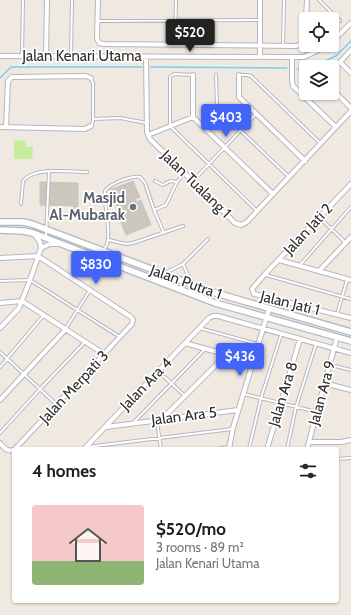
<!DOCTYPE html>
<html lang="en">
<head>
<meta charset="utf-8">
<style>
	:root { --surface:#fff; --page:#f2f2f2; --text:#202124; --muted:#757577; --accent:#4264fb }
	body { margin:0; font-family:Cabin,sans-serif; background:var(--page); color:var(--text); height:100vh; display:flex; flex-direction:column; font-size:15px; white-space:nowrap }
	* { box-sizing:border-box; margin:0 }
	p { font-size:13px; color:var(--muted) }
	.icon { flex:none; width:22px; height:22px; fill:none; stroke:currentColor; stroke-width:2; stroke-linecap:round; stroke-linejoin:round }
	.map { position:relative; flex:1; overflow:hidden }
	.details { position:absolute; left:12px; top:447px; width:327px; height:156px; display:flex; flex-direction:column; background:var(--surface); border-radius:4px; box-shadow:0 1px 3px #0004 }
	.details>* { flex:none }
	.buttons { position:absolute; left:299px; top:12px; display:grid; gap:8px }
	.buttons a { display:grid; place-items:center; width:40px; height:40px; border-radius:4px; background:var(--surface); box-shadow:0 1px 3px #0004; font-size:20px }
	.price { position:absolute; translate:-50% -34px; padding:0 9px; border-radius:4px; background:var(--accent); color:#fff; font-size:13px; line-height:26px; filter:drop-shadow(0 1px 2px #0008) }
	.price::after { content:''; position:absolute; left:50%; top:24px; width:12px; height:9px; margin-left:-6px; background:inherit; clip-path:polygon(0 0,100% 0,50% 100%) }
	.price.current { background:#222; color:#fff }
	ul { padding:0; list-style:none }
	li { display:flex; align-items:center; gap:12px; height:100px; padding:0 20px }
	li span { display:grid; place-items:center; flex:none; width:112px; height:80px; border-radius:4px; color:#555 }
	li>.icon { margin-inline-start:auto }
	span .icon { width:48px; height:48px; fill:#fffc; stroke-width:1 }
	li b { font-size:17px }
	h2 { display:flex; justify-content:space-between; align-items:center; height:48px; padding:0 20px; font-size:17px }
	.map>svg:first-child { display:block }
</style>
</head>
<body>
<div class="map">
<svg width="351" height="615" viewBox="0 0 351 615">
	<rect width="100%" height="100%" fill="#efe9e1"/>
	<path fill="#c9ec9a" d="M14,140L26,141V147H33L32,159H14Z"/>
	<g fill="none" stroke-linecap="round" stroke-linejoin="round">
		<path stroke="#75cff0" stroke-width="1.5" d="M151,67L287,68
			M311,67L336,56L351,41
			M298,69L306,68
			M0,78L11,67H142"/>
	</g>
	<path fill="#cbc7bf" stroke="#cbc5ba" d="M133,181L140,197L135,199L137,202L141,200L151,225L126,235L116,211L121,209L120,205L116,206L109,190Z
		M40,182L78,183V213H72V206L40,205Z"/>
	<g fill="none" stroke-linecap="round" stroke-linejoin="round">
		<g stroke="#b4b7c1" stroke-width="4">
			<path id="lane" d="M319,0L340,21
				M97,21L259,20
				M175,44L176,0
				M283,45L284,0
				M22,55L23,0
				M71,56L72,0
				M193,75L174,74L170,77V126L256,210
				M216,75L217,108L289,177
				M240,75H247L251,76L320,143
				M93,119L120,118L147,123
				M91,126L93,121V83L91,79
				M155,181L163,185L170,181L177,182
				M193,181L256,114
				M21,204L23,181C35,166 71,172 87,172
				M154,210L166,205L177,182L184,173
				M319,217L345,242
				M46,237L49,171
				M109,240L126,244L133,243L183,226
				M104,249C114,241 103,204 105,191C109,184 132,175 140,177L145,183L154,210L164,233
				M300,265L351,207
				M165,273L183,264
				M266,275L351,299
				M0,281L30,280L120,337
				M191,282L183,264L208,239
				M337,314L347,280
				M66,328L90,290
				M199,328L258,344
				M0,352L56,404
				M331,365L351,370
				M0,367L43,316
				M158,371L185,396
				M244,394L317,412
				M134,422L205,349
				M157,422L161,449
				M0,433L40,389L85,342
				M87,447L232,429
				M249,449L261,398L281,335
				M287,449L296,407L316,344
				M337,459L351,458"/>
		</g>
		<g stroke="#b4b7c1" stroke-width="6">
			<path id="street" d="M98,0L97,38L99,43L104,44L296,46L304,43L306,32
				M260,0V57
				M306,19L307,0
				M332,42L351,23
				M0,56L292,57H304L329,45
				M46,56L47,0
				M146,57L147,132L150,139L235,223L241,225L247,222L257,211L351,111
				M292,57V81L293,86L336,127
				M340,62L351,73
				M328,67L340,62L351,50
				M193,75V117L273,194
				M239,75V97L305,161
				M332,89L351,108
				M0,127L85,129L91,126
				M6,127L8,81L12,77L86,76L91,78
				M148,135L193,117
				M351,184L265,274L252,289L254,294L351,318
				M41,248L50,244H58
				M0,258L38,256
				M279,260L351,280
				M319,271L351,237
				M22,301L104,354
				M0,303L22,301
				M0,328L19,308L30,280L41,248L40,242L34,234
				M185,343L253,362
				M324,383L351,390
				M0,400L66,329
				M161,420L226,355
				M106,427L238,410
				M309,442H341L351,440
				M0,443C4,448 7,452 14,450
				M15,449L132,324L133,320L131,317L38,256
				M84,449L209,318L213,316H218L351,353
				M221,449L229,448
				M229,449L233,428L269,309
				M267,449L300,339
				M307,449L337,337"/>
		</g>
		<g stroke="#b4b7c1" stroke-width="8">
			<path id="secondary" d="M0,222H23L32,224L209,291L351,332
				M0,230L23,231L33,233L215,303L351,341"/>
		</g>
		<use href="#lane" stroke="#fff" stroke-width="2"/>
		<use href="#street" stroke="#fff" stroke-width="4"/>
		<use href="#secondary" stroke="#fff" stroke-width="5.5"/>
	</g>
	<circle fill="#6b7280" stroke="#fff" stroke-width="1.5" cx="133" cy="207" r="4"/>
	<g text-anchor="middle" stroke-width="3.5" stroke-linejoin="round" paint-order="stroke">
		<g font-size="15" fill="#2e2e2e" stroke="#fff">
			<text x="82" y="61">Jalan Kenari Utama</text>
			<text transform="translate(196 184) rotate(44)" y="5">Jalan Tualang 1</text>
			<text transform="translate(308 229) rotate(-47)" y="5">Jalan Jati 2</text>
			<text transform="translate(186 282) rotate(20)" y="5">Jalan Putra 1</text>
			<text transform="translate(290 303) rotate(14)" y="5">Jalan Jati 1</text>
			<text transform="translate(146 384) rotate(-46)" y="5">Jalan Ara 4</text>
			<text transform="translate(74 387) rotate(-47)" y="5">Jalan Merpati 3</text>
			<text transform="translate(322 393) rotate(-75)" y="5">Jalan Ara 9</text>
			<text transform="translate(283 394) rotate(-73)" y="5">Jalan Ara 8</text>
			<text transform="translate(184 416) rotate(-7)" y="5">Jalan Ara 5</text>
		</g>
		<g font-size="15" font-weight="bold" fill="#5b616d" stroke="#fff" text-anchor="end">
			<text x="125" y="203">Masjid<tspan x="125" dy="17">Al-Mubarak</tspan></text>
		</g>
	</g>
</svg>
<div class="buttons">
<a><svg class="icon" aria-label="locate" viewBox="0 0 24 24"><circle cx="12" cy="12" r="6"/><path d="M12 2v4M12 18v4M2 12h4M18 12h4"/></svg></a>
<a><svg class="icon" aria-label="layers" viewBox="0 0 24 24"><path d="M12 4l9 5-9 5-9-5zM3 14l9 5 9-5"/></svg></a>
</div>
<b class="price current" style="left:190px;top:53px">$520</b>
<b class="price" style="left:226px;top:138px">$403</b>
<b class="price" style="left:96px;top:285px">$830</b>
<b class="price" style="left:240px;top:377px">$436</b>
<section class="details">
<h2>4 homes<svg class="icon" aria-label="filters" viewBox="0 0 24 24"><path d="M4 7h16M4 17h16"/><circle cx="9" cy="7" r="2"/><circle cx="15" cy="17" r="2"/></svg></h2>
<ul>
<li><span style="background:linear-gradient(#f6c9c9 70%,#8fb573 0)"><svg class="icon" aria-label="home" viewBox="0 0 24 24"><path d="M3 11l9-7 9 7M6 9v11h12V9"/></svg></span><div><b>$520/mo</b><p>3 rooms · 89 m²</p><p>Jalan Kenari Utama</p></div></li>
</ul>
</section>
</div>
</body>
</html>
